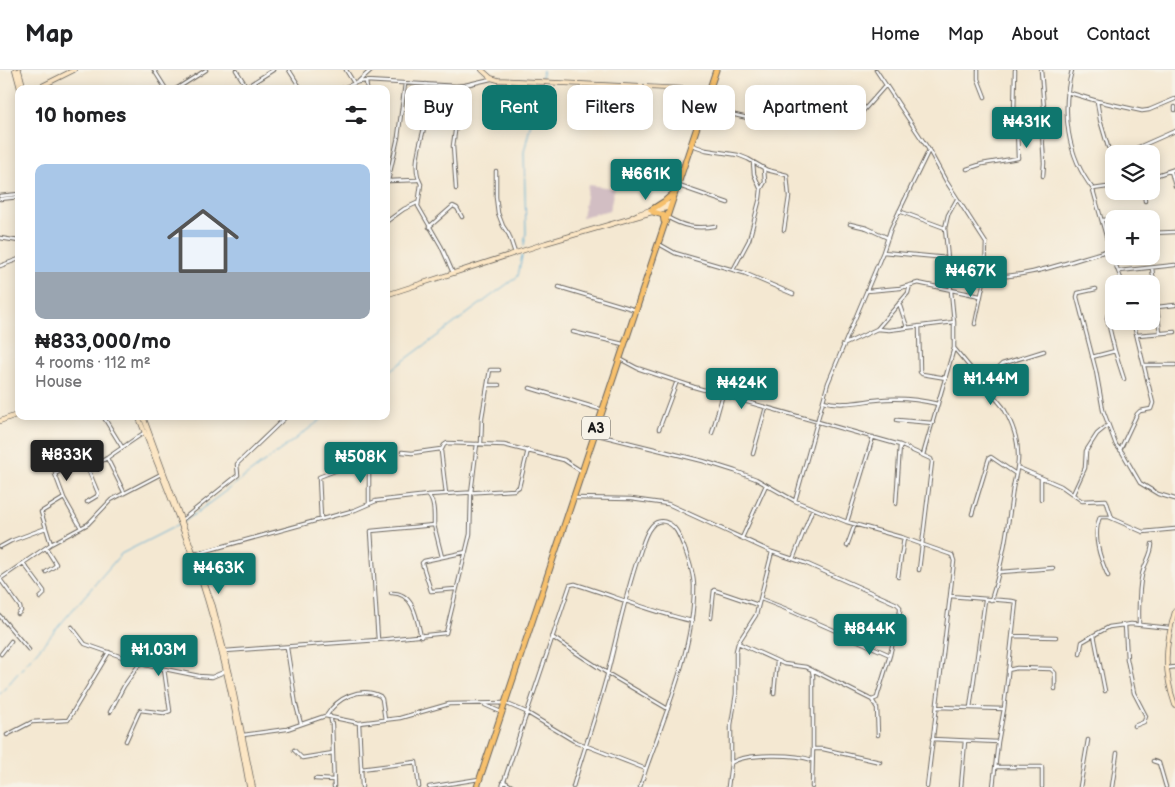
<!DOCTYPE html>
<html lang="en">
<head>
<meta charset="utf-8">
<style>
	:root { --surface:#fff; --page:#f6f6f6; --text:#202124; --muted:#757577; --line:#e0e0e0; --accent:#0f766e }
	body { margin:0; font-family:"Balsamiq Sans",sans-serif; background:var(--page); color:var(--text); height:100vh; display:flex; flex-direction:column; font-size:19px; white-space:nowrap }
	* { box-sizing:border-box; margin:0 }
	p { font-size:16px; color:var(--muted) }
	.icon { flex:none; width:28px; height:28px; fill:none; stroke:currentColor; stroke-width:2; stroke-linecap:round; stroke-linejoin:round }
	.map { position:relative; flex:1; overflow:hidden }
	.side { position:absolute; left:15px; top:15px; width:375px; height:335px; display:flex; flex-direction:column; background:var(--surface); border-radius:10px; box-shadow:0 2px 12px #0003 }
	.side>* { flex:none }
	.hud { position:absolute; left:405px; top:15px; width:475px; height:45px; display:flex; gap:10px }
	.controls { position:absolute; left:1105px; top:75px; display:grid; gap:10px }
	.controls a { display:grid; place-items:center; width:55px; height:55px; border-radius:10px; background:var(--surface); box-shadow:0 2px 12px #0003; font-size:25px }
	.price { position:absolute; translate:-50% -42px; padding:0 11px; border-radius:5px; background:var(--accent); color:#fff; font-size:16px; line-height:32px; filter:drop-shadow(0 1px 2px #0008) }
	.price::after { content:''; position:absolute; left:50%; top:30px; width:15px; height:11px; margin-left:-8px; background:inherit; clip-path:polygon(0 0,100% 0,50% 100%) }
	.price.selected { background:#222; color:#fff }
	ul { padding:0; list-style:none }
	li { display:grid; align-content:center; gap:10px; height:265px; padding:0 20px }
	li span { display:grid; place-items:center; height:155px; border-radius:10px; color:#555 }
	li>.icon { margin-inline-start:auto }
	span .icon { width:90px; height:90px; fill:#fffc; stroke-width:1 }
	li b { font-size:21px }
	h2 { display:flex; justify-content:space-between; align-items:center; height:60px; padding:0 20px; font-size:21px }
	.pill { padding:0 18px; border-radius:10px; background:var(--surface); box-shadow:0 2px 12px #0003; font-size:18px; line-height:45px }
	.pill.selected { background:var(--accent); color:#fff }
	header { display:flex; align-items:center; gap:30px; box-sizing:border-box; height:70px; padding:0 25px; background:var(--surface); border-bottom:1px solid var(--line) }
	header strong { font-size:24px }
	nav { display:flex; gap:28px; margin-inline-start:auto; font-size:18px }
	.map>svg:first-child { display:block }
</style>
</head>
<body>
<header>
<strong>Map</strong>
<nav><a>Home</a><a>Map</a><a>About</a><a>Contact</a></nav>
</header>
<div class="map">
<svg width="1175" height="717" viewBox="0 0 1175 717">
	<rect width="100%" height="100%" fill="#f7f3e8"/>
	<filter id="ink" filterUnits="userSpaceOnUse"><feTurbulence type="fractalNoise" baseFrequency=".02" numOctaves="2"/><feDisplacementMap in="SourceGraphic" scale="10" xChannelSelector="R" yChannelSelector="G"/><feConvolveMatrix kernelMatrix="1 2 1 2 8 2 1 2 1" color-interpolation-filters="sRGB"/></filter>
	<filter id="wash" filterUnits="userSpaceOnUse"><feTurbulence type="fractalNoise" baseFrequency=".0096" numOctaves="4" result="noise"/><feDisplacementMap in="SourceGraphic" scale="20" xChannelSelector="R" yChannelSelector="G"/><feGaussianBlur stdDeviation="1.12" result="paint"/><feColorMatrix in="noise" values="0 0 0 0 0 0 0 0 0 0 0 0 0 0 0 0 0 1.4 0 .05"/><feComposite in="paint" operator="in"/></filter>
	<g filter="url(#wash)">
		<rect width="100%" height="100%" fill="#f4e8d2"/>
		<path fill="#d2bec3" d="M588,115L614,118L610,140L582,147Z"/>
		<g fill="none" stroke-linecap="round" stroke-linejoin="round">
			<path stroke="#55abd2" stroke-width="1" d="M541,9L543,0
				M524,176L526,163L524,82L540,15
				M386,304L518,206L522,186
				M184,452L326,346
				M0,624L121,484L178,455"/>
		</g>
	</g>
	<g filter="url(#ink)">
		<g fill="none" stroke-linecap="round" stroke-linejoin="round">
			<g stroke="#68635c" stroke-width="4.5">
				<path id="street" d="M154,0L166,19
					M236,0L248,19
					M289,0L301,19
					M346,0L354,13
					M876,0L929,80L946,111L986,173L985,206L975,254
					M978,0V9L985,27
					M1041,0L1044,38L1042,62L1044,93L1043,106
					M1072,0C1061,41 1067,86 1093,119L1114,116
					M359,11L371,0
					M366,11L367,19
					M426,14C427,27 427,41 425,54C421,73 411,96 421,114L418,136L441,176L453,203
					M176,19L206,0
					M243,19L273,0
					M340,19L358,12L366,11L456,16L465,15L491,9
					M1067,22L1097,31L1100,50L1108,77
					M1097,31L1142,41L1149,40L1175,29
					M1175,37V40
					M705,38L752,49
					M857,53L863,41L886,15
					M692,75L706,80L738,85L748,89L767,100L787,105L789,127L784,160
					M1123,84L1175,61
					M753,92L754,104L760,118
					M632,94L664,96L683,99
					M967,99L982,94L1018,88L1017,56L1014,46L1015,0
					M496,101V127L498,143L503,156L509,165L515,183
					M1171,101L1175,116
					M1151,107L1175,99
					M388,111L398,67L405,14
					M388,111L417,110
					M679,116L728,133
					M456,119L453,76L457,47L464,37L465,15
					M1093,120L1110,180L1123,214
					M1144,121L1145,131
					M0,126L19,124
					M0,129L19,127
					M899,141L945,158
					M667,147C684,157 696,159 715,156
					M1114,149L1130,146L1133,149
					M1102,150L1114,149
					M386,152L404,139L417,133
					M850,154L867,158L888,168
					M429,157L453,136L457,138L462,147
					M1151,163L1175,162
					M0,168L19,171
					M659,174L675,183L744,203L793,224
					M883,182L947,188
					M0,196L19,189
					M1152,198L1157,237L1175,235
					M733,200L749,170L760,128L761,119L765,112L764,99
					M1119,201L1175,195
					M985,206C1023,210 1073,190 1110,180
					M559,217L636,240
					M1096,219L1078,223L1077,227L1096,301L1103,340L1116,375L1122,382L1140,413L1158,424L1175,429
					M867,221L900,218L918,213L980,226
					M899,233L907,257
					M1157,237L1160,263
					M919,256L920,302L922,304L946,308
					M877,259L889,260L954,252
					M573,262L623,274
					M1137,265L1175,262
					M843,275L877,259L908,223L910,215
					M954,278L1003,337C1011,351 1018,368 1018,384C1019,396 1015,406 1013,418C1008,456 1003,493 991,530
					M1115,281L1124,309
					M1092,287L1115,281L1107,248L1108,244L1114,241
					M620,289L637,298L694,317L900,375L931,389L932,392L919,500
					M1144,295H1175
					M488,315H499
					M530,318L603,340
					M989,320L994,302L1002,294L1044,281
					M823,331C843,337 865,330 886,329C904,328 921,330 938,334
					M103,346L122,377
					M897,350L933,353
					M659,359L677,311
					M712,363L723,324
					M594,364L703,391L735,401L756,409L795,431L847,452L904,468L952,485L954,491L950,526L927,717
					M481,374L482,347L490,300H499
					M1120,380L1137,344L1140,341L1151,339L1153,333L1133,251
					M402,382L412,383L441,379
					M753,384L766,337
					M923,385L954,278V252L945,158L948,145L957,129
					M107,388L124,422
					M1019,398L1061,416L1082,431L1106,430L1112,448
					M1041,408V429
					M446,424L441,381L444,375L447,373L504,375L564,390L581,401
					M1073,424L1085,398L1086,381L1097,364L1108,355
					M64,428L55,404L70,396
					M575,428L631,429L668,434L772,482L805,493L897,534L900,537V541L890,585L784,538L761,529
					M795,431L828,313L883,182L891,158L929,80
					M87,432L97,426L98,423L88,399L107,388L145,362
					M896,434L900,375
					M972,444L989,388L991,387L1016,404
					M321,449L319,407L345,397L369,392V433
					M182,450L238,405L237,394L287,346
					M847,452L873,367
					M434,455L442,487
					M742,468L766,415
					M51,474L41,442L64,428L81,458
					M847,476L855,454
					M0,477L11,471L46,458
					M195,484L355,440L376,431L428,425L514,420L519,417L528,380
					M793,489L813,438
					M24,494L44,521V524L40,528
					M46,502L55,496L56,494L46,478
					M1000,502L1053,498
					M1108,506C1100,488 1092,466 1100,447H1109L1143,462L1175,459
					M898,507L904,468
					M0,509L51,474L88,454L111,430L161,404
					M0,509L20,537L21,541L18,544
					M456,519L431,521L422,493L424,491L466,482
					M391,523C414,522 417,549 421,567
					M950,526L1012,531L1016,532L1004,639L998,672L993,717
					M0,546L29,580
					M711,548L714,520L758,535
					M1139,554C1139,538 1138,521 1142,505C1144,494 1152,485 1152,474
					M1125,555L1127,589L1134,623L1146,646L1144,652L1134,656
					M72,557L85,574L145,595L199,606L212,607L226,601
					M1012,566L1056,567
					M552,567L607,603L668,639
					M378,570L446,563L470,464L471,423L477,374
					M738,573L784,594L806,597L872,630L877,638L878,665
					M287,578L296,635L301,654
					M225,581L378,570L371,461L434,455C434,445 435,432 428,425
					M1,584L11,571
					M1080,584L1082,572L1094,565
					M1167,598L1175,597
					M812,600L813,606V679
					M1008,600L1017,598L1051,599L1055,603V619
					M1105,621L1094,565L1109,557L1131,554L1170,558
					M774,624L777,591
					M872,630L877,628L878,624L890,585
					M485,635L501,642
					M937,637L1004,639
					M970,638L985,530
					M110,642L124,616L140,593
					M327,645C337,628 360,616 380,626L382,629L385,650
					M330,646L332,655L334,717
					M359,653L400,648L449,634L505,633L526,642L574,671L646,699C666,642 694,579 694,517C694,504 689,490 684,477C680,468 677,457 668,453C662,450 655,451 651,457C644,465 642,478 638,488C625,526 617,566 607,605C597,643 584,679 573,717
					M7,665L32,652L68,650L109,582
					M243,665L287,659L325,646L359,653L362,717
					M932,669L998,672
					M126,671L140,640L164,643L170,641L164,599
					M294,680L302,688L333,683
					M1153,691L1159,693L1166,717
					M731,693C745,683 796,684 812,690
					M996,697H1042V717
					M361,699L416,692L419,717
					M315,709L334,710
					M503,711L513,717
					M429,717L479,709
					M502,717L570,515L575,514C614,526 652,542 692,551
					M640,717L646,699
					M728,717L731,693V655L736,624V581L738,573L756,545L772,482
					M812,717L813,679H823L880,692
					M961,717L965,671
					M1080,717L1088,670
					M1112,717L1117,683"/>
			</g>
			<g stroke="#68635c" stroke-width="5.5">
				<path id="secondary" d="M15,0L20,19
					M19,0L24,19
					M482,0L491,8L498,10L709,20
					M36,19L74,0
					M632,147L638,144L671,133
					M386,225L546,173L670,137
					M138,346C160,400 182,455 201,510C223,577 237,648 249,717
					M143,346L213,536L230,604L253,717
					M0,351L19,344
					M1175,541C1165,575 1163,601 1175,635"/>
			</g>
			<g stroke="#68635c" stroke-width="7">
				<path id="highway" d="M651,140L665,131L673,124
					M653,142L663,145L664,151
					M477,717L716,0"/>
			</g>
			<use href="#street" stroke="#fff" stroke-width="2.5"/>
			<use href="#secondary" stroke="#fce6c4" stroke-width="4"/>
			<use href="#highway" stroke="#f7c06c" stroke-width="5"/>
		</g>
	</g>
	<g text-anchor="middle" stroke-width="5" stroke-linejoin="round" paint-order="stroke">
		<rect fill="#f7f3e8" stroke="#5e5c59" stroke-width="1" x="582" y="346.5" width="28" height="23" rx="4"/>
		<g font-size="14" font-weight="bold" fill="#1c1c1c">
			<text x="596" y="363">A3</text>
		</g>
	</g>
</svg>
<div class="controls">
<a><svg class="icon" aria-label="layers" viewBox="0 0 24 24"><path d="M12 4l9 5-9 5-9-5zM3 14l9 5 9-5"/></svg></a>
<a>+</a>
<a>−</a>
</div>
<b class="price" style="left:1027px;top:79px">₦431K</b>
<b class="price" style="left:646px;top:131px">₦661K</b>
<b class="price" style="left:971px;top:228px">₦467K</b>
<b class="price" style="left:991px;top:336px">₦1.44M</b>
<b class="price" style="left:742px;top:340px">₦424K</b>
<b class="price selected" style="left:67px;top:412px">₦833K</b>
<b class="price" style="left:361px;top:414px">₦508K</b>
<b class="price" style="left:219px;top:525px">₦463K</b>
<b class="price" style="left:870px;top:586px">₦844K</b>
<b class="price" style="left:159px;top:607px">₦1.03M</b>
<div class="hud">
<a class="pill">Buy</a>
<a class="pill selected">Rent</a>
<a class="pill">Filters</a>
<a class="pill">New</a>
<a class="pill">Apartment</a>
</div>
<section class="side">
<h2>10 homes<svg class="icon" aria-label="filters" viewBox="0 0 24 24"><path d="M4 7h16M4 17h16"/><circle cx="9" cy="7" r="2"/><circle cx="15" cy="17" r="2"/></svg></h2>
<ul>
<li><span style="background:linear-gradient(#a9c7e8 70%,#9aa5b1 0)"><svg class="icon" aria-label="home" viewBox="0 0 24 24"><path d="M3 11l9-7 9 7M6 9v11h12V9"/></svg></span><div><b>₦833,000/mo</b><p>4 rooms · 112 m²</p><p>House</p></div></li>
</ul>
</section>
</div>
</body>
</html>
